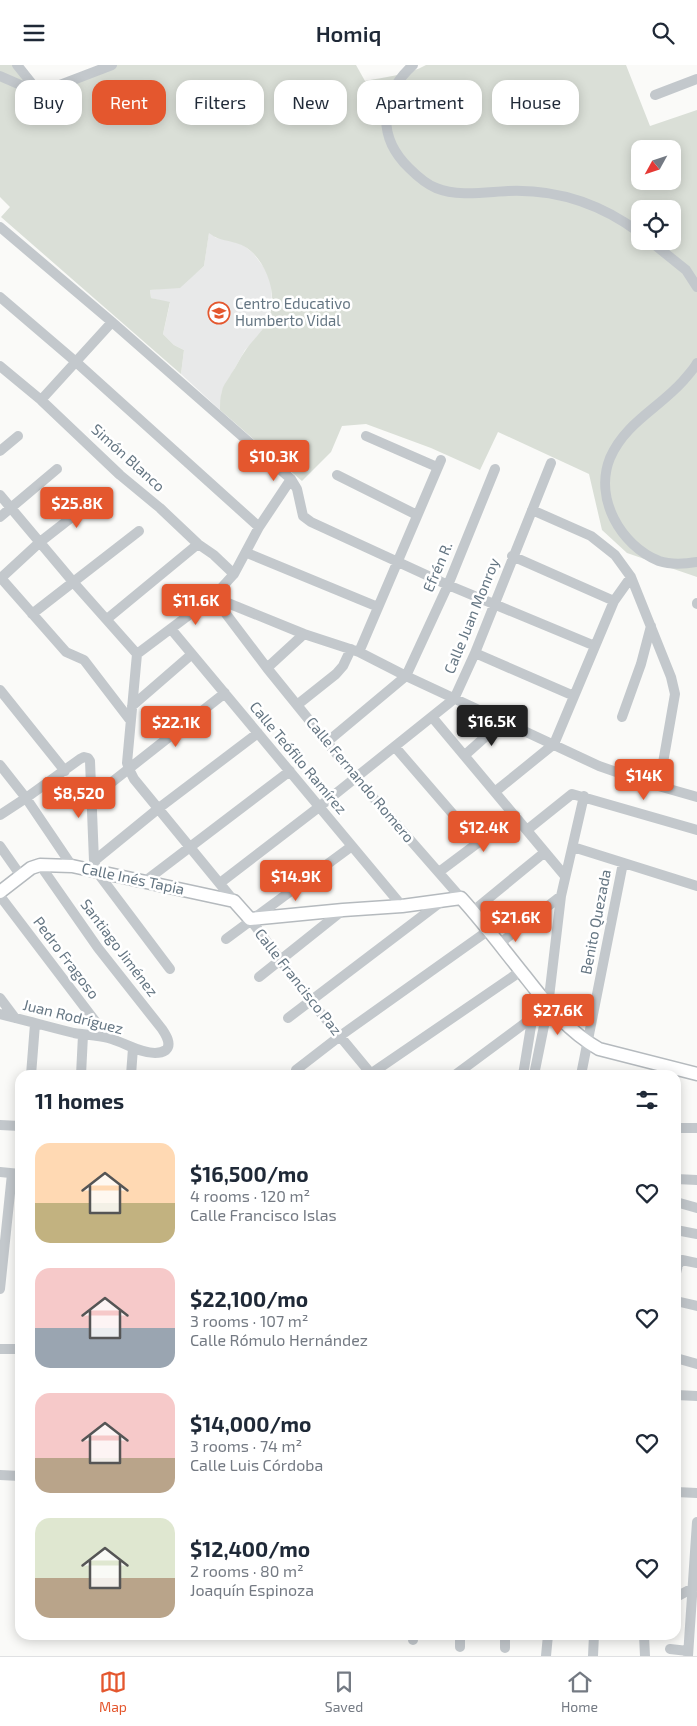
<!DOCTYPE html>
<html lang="en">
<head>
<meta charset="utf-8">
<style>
	:root { --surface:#fff; --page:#f2f2f3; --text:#1f2937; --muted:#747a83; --line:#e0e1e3; --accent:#e4572e }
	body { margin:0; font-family:"Exo 2",sans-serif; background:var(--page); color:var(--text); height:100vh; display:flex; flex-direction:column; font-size:19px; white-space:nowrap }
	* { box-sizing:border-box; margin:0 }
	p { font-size:16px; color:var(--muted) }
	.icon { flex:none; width:28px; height:28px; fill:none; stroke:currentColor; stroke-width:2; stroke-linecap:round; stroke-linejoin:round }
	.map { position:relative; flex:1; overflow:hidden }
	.drawer { position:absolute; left:15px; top:1005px; width:666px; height:570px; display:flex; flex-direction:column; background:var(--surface); border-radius:15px; box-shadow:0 2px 12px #0003 }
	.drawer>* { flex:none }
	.banner { position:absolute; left:15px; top:15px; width:668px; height:45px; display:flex; gap:10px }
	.needle { width:32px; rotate:230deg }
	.controls { position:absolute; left:631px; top:75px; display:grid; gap:10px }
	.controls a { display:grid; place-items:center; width:50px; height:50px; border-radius:10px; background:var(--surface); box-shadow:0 2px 12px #0003; font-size:25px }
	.price { position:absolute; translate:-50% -42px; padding:0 11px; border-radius:5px; background:var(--accent); color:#fff; font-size:16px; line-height:32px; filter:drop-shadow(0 1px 2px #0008) }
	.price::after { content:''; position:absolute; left:50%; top:30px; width:15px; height:11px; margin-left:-8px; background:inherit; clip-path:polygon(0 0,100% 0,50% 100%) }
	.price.on { background:#222; color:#fff }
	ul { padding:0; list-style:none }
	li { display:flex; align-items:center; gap:15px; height:125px; padding:0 20px }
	li span { display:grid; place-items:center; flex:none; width:140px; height:100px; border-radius:15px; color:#555 }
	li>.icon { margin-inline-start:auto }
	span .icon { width:60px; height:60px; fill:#fffc; stroke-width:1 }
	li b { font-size:21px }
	h2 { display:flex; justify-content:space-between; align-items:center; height:60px; padding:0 20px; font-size:21px }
	.chip { padding:0 18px; border-radius:15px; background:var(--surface); box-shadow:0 2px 12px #0003; font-size:18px; line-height:45px }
	.chip.on { background:var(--accent); color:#fff }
	header { display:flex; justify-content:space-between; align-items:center; height:65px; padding:0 20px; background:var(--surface); font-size:22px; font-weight:600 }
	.tab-bar { display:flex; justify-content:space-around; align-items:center; height:70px; border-top:1px solid var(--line); background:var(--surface); font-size:14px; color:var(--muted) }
	.tab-bar a { display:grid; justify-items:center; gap:2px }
	.tab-bar .on { color:var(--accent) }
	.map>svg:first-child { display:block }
</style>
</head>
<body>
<header><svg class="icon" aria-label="menu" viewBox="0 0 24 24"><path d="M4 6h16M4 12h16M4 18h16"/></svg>Homiq<svg class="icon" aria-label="search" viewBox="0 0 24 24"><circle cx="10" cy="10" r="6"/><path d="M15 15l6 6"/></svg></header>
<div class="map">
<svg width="697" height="1591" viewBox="0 0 697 1591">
	<rect width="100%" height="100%" fill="#fafaf8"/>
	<path fill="#e8e9e9" d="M209,167L216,173L226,174L243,180L253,188L265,204L271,217L272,238L267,257L257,273L245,285L222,326L220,345L181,309L184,285L174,280L163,269L170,238L151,233L150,225L159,224L196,208L204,201Z"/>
	<path fill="#dadfd7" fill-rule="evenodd" d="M0,0H17L39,26L101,0H356L365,16C385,12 408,10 426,0H626L650,61L697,45V512L627,488L602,465L589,409L498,367L480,405L431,383L366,359L342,361L331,387L302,416L220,345C220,339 220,332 222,326C223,320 228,315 231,309C236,302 240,293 245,286C251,277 260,269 266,259C279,236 270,206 253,188C238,173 222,179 209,168L204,201L180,223L150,225L151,233L170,237L163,269L174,280L184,285L181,309L1,152L10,142L0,132ZM640,84H672V116H640ZM640,144H672V176H640Z"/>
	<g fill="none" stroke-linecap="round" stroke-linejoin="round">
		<g stroke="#b5babe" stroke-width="15">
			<path id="major" d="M0,827L31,803L40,800L72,801L234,836L250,854L343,845L402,841L461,833C483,857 503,884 524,910C546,938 567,966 599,984L697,1009"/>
		</g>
		<path stroke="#c3c8cc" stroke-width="10" d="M17,0L37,25
			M413,0C380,30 376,71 409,103C417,111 426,119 436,123C458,132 486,127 508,126C557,124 601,139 640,168
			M0,11L39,28L112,0
			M655,30L697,14
			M0,162L112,257L291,414L297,424L303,451L311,457L448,520L595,581
			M650,176L686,205L697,222
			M0,232L76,297L259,462
			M697,298C694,304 688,310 683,316C659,343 625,358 610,393C594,433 620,480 659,496C671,500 685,499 697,497
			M0,301L41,335L120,410L160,443L198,479L214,490L234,509
			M41,335L112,257
			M366,371L437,402
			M0,386L18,371
			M337,410L417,450
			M0,430L74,518L137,589
			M532,445L591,471L615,490L631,512L671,612L675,629L659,721
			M0,452L57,404
			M247,488L378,542
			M512,491L614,536
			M0,512L66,587L84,595L130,655
			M1,513L40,477L99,431
			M213,532L304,569L359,587L406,611L599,701L648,718L697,732
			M214,533L267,603L356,713L461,833
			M697,538V539
			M32,549L139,466
			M107,554L198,479
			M171,564L402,841
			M359,587L441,395
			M475,588L574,631
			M137,589L127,698L129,704L134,714L234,836
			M137,589L213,532L234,509L259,462L291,414
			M267,603L304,569
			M0,625L65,706
			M297,640L336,609L343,601L351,584
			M132,641L192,589
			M432,652L565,811
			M622,652L641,599L651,561
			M327,677L406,611L448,520L495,404
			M395,682L477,777
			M465,690L503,656
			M0,700L26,733L72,801
			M112,717L225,628
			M496,726L554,679L614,536L631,512
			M0,750L26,733L80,694L84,692L88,693L90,696L94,796L97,807L170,904
			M527,765L572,729L697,765
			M0,781L21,811
			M573,782L697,821
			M94,796L159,743L258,668
			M439,807L515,750
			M144,817L290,706
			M220,818L319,742L454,634L475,588L551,398
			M0,831L108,973
			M473,846L545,787
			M250,854L310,935L372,1010
			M226,874L352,781
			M499,879L561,831
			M259,912L343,845
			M0,933L15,953
			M0,949C25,955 49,962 74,968C85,970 97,970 108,973C124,977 139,988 155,988C159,988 163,987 166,985C172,979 166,970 162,964L98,883L40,800
			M288,953L442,836
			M296,1005L340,971L489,865
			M31,1010L35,959
			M81,1010L83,970
			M131,1010L133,983
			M369,1010L521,906
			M455,1010L548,941
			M523,1010L532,955
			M534,1010L548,941L561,831L584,731
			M581,1010L623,798
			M0,1060L20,1061
			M676,1063H697
			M0,1107L20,1109
			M676,1114L697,1115
			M676,1137L697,1143
			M676,1165L697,1169
			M676,1208L678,1200L682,1195L697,1198
			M0,1224L12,1109
			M676,1236L697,1241
			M0,1284H20
			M676,1293L697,1299
			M676,1330L697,1331
			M0,1410L20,1411
			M676,1427L697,1428
			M676,1532L695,1522
			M644,1570L645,1591
			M413,1575V1570
			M460,1582V1570
			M505,1583V1570
			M670,1584L688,1586
			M546,1591L548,1570
			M593,1591L594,1570
			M688,1591L697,1457"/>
		<use href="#major" stroke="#fff" stroke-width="12"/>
	</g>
	<defs>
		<g id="school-ring" transform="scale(1.125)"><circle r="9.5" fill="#fff" stroke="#e4572e" stroke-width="1.5"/><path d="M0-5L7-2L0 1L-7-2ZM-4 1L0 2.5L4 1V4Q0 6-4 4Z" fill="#e4572e"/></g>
	</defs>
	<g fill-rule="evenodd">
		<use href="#school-ring" x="219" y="248"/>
	</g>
	<g text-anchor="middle" stroke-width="5" stroke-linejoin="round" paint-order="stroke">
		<g font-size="15" fill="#657683" stroke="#fff" text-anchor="start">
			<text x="235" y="244">Centro Educativo<tspan x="235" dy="17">Humberto Vidal</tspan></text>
		</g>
		<g font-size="15" fill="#657683" stroke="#fff">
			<text transform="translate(128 393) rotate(42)" y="5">Simón Blanco</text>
			<text transform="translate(438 502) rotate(-67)" y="5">Efrén R.</text>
			<text transform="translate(472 551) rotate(-68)" y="5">Calle Juan Monroy</text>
			<text transform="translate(298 693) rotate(50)" y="5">Calle Teófilo Ramírez</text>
			<text transform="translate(360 715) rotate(50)" y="5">Calle Fernando Romero</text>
			<text transform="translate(133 814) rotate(12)" y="5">Calle Inés Tapia</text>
			<text transform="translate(596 857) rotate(-79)" y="5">Benito Quezada</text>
			<text transform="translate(119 883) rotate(53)" y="5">Santiago Jiménez</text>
			<text transform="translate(66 893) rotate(53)" y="5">Pedro Fragoso</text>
			<text transform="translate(298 917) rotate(52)" y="5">Calle Francisco Paz</text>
			<text transform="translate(73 952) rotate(14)" y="5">Juan Rodríguez</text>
		</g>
	</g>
</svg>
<div class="controls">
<a><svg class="needle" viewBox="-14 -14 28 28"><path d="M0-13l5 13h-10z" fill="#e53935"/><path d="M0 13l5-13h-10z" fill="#747a83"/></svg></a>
<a><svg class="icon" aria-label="locate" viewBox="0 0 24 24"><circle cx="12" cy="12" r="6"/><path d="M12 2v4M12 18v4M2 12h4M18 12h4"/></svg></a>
</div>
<b class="price" style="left:274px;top:417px">$10.3K</b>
<b class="price" style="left:77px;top:464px">$25.8K</b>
<b class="price" style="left:196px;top:561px">$11.6K</b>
<b class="price on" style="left:492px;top:682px">$16.5K</b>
<b class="price" style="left:176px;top:683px">$22.1K</b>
<b class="price" style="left:644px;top:736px">$14K</b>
<b class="price" style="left:79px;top:754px">$8,520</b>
<b class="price" style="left:484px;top:788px">$12.4K</b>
<b class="price" style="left:296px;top:837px">$14.9K</b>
<b class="price" style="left:516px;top:878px">$21.6K</b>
<b class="price" style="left:558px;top:971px">$27.6K</b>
<div class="banner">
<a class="chip">Buy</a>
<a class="chip on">Rent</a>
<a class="chip">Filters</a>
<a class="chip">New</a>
<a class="chip">Apartment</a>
<a class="chip">House</a>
</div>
<section class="drawer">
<h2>11 homes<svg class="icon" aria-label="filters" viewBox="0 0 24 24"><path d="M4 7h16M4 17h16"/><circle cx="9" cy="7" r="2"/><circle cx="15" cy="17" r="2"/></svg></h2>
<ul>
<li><span style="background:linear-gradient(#ffd9b3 60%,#c2b280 0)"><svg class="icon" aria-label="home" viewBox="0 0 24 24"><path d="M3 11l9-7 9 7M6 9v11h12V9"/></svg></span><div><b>$16,500/mo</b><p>4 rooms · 120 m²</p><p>Calle Francisco Islas</p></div><svg class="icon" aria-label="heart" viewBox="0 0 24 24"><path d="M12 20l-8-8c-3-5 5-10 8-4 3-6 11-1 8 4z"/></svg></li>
<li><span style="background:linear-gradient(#f6c9c9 60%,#9aa5b1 0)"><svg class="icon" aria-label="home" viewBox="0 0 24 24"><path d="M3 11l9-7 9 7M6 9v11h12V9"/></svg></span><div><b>$22,100/mo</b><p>3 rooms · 107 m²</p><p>Calle Rómulo Hernández</p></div><svg class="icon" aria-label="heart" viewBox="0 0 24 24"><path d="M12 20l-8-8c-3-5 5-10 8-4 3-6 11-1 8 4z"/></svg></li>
<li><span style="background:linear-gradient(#f6c9c9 65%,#b9a48a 0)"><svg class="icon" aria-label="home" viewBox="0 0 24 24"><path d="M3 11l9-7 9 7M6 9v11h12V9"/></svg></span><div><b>$14,000/mo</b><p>3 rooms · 74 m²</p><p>Calle Luis Córdoba</p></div><svg class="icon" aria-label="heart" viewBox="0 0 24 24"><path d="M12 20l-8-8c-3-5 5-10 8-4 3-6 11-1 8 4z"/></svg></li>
<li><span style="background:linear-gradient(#dfe7d0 60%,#b9a48a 0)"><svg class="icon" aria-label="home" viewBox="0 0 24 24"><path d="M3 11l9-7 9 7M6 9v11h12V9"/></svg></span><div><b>$12,400/mo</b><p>2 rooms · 80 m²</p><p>Joaquín Espinoza</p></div><svg class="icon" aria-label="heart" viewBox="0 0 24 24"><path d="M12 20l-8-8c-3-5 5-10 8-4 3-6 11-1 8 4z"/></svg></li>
</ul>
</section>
</div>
<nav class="tab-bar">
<a class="on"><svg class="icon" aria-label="map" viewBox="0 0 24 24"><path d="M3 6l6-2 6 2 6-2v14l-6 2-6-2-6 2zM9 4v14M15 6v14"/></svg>Map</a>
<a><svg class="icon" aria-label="saved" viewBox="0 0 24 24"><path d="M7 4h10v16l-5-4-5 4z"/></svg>Saved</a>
<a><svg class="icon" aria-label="home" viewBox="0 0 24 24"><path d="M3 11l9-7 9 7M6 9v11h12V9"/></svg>Home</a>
</nav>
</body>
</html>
